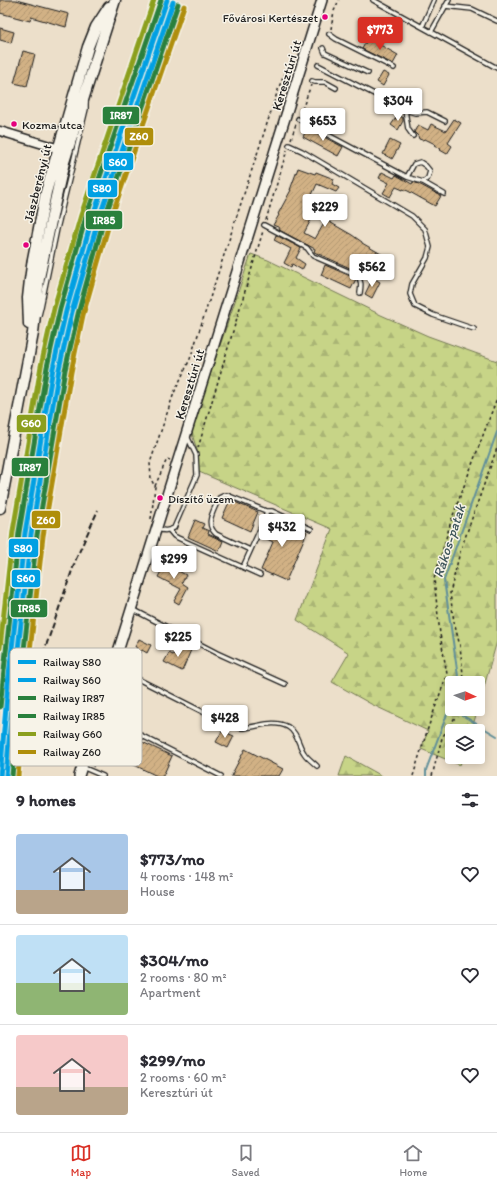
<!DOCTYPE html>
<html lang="en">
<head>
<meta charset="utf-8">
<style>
	:root { --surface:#fff; --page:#f7f7f7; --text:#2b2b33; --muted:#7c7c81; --line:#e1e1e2; --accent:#d93025 }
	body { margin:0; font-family:Itim,sans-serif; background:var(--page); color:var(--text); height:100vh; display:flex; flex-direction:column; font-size:15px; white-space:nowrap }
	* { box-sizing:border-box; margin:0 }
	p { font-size:13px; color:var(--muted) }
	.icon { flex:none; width:22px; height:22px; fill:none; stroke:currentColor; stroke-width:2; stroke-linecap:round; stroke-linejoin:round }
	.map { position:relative; height:776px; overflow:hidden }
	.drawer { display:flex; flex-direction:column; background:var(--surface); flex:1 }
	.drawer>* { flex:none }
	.needle { width:26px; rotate:93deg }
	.fabs { position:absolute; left:445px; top:676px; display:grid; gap:8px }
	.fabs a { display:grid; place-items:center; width:40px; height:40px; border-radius:4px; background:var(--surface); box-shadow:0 2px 10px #0003; font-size:20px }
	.price { position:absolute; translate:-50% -34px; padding:0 9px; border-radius:4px; background:#fff; color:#222; font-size:13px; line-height:26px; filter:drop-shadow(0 1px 2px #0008) }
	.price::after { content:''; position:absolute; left:50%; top:24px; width:12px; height:9px; margin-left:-6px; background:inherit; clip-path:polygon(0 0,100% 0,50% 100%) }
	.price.current { background:var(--accent); color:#fff }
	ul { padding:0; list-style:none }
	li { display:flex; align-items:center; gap:12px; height:100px; padding:0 16px }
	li+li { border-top:1px solid var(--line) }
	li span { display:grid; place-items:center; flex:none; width:112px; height:80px; border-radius:4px; color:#555 }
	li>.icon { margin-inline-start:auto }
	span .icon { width:48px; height:48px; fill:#fffc; stroke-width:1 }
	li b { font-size:17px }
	h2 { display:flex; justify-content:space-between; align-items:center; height:48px; padding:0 16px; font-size:17px }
	.tab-bar { display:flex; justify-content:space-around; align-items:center; height:56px; border-top:1px solid var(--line); background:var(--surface); font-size:11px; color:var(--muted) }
	.tab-bar a { display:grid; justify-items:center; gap:2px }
	.tab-bar .current { color:var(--accent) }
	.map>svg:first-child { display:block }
</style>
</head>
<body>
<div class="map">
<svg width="497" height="776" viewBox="0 0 497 776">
	<defs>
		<pattern id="forest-firs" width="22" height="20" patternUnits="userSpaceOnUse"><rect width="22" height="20" fill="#c7d487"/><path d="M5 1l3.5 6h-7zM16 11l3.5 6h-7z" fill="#aab574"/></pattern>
		<pattern id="building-hatch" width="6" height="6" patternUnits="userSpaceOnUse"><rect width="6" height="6" fill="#d1b185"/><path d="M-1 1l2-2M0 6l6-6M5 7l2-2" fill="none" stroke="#b39872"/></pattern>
	</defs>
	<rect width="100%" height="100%" fill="#ecdfca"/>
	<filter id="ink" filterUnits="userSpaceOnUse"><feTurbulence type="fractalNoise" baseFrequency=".025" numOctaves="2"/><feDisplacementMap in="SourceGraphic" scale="8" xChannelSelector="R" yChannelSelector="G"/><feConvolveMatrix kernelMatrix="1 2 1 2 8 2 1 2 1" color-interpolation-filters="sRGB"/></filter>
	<g filter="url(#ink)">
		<path fill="url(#forest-firs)" stroke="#727852" d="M251,254L268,260L381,315L428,336L497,361V641L478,708V683H452V709H478L471,731H452V757H463L460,765L421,749L428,731L371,704L332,682L349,653L297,620L332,529L199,472L198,453L191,431Z
			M346,756L382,776H339Z"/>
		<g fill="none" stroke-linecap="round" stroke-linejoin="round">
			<path stroke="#62909a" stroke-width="2" d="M459,683L444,580L497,432
				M449,710L460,714L497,736
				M426,776V770L452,701"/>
		</g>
		<path fill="url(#building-hatch)" stroke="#1c1c1c" d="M0,0H16L69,14L66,27L31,17L30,21L0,13Z
			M0,28L14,32L11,43L0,40Z
			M368,38L398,55L393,64L362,49Z
			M23,51L35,54L27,86L14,83Z
			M383,72L389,75L383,86L377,82Z
			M398,115L403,118V121L398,130L391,125Z
			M454,119L461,123L448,143L452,146L447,154L440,150L441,149L434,145L435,144L425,139L422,140L419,139L418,136L414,132L418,125L428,130L431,124L446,131Z
			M307,128L343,147L338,156L303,137Z
			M390,140L400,145L392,159L383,154Z
			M298,168L315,174L316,172L334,179L332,184L339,188L336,192L317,184L304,212L313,216L304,233L315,239L326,220L352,235L362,242V243L388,258L376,279L360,270L359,272L314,252L315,249L279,230L280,228L273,225L279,215L278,214L291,190H290Z
			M382,172L394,178L396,175L412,184L413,182L419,184L441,196L435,206L408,191L403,189V190L396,187L390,197L383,193L389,183L379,178Z
			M276,235L301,248L296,258L305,264L302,270L292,264L291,267L284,263L291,249L274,240Z
			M325,265L355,278L356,279L351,289L321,275Z
			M373,278L380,282L372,298L365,294Z
			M230,500L258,512L250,531L222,518Z
			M273,516L307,532L286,581L261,570L273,542L263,537Z
			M195,520L204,524L202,528L209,531L208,534L223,541L219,551L188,537Z
			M165,564L186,575L182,583L188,587L179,604L174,601L181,589L158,577Z
			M139,639L151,645L147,653L142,650L135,665L129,662L137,648L135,647Z
			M178,644L191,650L182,671L164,662L169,653L173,655Z
			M222,731L234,736L228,748L216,742Z
			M138,740L172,756L163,776H157L128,762Z
			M245,749L283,769L279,776H231Z"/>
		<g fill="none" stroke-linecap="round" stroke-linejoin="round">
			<g stroke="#1c1c1c" stroke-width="6">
				<path id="service" d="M373,0L497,68
					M445,6L472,9L497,21
					M422,27L434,0
					M431,32L449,0
					M329,34L336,39L394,68
					M323,48L325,53L368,73
					M318,65L405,110L408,129L413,136
					M312,81L315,82H325L336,88
					M405,110L415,113L427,112L445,121
					M298,119L407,177L423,182L444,194
					M289,145L302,151L412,216L425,229L430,247L427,258L412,284L410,294L415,306L433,315L474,329
					M407,177L414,164L420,162L426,166L430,171L428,178L423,182
					M264,225L307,248L313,256L357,275C362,281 361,286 360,293
					M39,315L41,307L57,229L86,109V102
					M157,529C164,531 168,531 174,528L197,475L196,455L187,436
					M169,530L174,536L178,538L260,575
					M250,550L216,534C204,523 214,511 219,498L223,496L227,495L266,511H272L311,529
					M243,567L266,516V511
					M131,610L138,612L217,653L285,684
					M113,668L124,672L217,719C225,722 234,728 243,728C259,727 273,719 288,727C298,733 298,745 304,753C307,758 313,762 317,766
					M99,714L221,776
					M82,767L103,776"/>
			</g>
			<g stroke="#1c1c1c" stroke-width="11">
				<path id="tertiary" d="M0,131L63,150"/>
			</g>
			<g stroke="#1c1c1c" stroke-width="12">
				<path id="secondary" d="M79,776L322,0"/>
			</g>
			<g stroke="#1c1c1c" stroke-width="13">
				<path id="primary" d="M29,324L28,298L30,280L33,259L46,192L88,47L96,27L109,7
					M0,508L33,333L39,278L56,197L64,162L87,87L115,0"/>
			</g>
			<path stroke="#1c1c1c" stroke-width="1.5" stroke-dasharray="3 3" stroke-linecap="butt" d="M331,29L334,11L339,0
				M300,115L311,85
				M291,139L296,124
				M266,220L287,150
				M198,448L263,231
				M155,486L167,459L170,460
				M151,519L155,487L151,479L150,463L174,393L190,359L279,87L284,75L291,71
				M461,683L463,674L460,646L454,622L450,593L460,552L497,448
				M109,713L119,676
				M93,767L106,722
				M413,776L429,725L447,674L440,634L434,579L452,518L497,398
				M432,776L442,738L454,719L456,709"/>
			<use href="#service" stroke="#f7f3e8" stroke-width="3.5"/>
			<use href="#tertiary" stroke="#f7f3e8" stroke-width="8"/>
			<use href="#secondary" stroke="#f7f3e8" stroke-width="9"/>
			<use href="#primary" stroke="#f7f3e8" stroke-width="10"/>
			<path stroke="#1c1c1c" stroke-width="2" stroke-dasharray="6 3" stroke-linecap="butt" d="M0,676L16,532L28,457L45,366L59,305L83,216L118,101L152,0
				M14,776L20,733L27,701L76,559L98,510"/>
			<g stroke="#f7f3e8" stroke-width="8">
				<path id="rail-1" d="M0,776L8,684L25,533L53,368L66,311L92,219L167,0"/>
			</g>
			<g stroke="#f7f3e8" stroke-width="8">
				<path id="rail-2" d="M6,776L14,685L31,534L59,369L72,312L98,221L173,2"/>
			</g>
			<g stroke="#f7f3e8" stroke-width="8">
				<path id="rail-3" d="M0,707L19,532L47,367L60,309L86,217L161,0"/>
			</g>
			<g stroke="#f7f3e8" stroke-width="8">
				<path id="rail-4" d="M12,776L20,685L37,535L65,370L78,314L103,223L178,4"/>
			</g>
			<g stroke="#f7f3e8" stroke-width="8">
				<path id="rail-5" d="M0,648L13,531L41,366L54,308L81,215L154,0"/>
			</g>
			<g stroke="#f7f3e8" stroke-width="8">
				<path id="rail-6" d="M18,776L26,686L43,536L71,372L83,315L109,224L184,6"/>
			</g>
			<use href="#rail-1" stroke="#00a0e3" stroke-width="5"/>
			<use href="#rail-2" stroke="#00a0e3" stroke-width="5"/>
			<use href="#rail-3" stroke="#29803c" stroke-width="5"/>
			<use href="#rail-4" stroke="#29803c" stroke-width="5"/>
			<use href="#rail-5" stroke="#8b9f1e" stroke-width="5"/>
			<use href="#rail-6" stroke="#af8e0a" stroke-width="5"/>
		</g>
	</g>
	<g fill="#e5007d" stroke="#f7f3e8" stroke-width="1.5">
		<circle cx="325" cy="17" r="3.5"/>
		<circle cx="14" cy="124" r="3.5"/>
		<circle cx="26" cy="245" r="3.5"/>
		<circle cx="160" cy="498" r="3.5"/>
	</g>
	<g text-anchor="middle" stroke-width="3" stroke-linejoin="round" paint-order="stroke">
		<g font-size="12" fill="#1c1c1c" stroke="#f7f3e8" text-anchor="start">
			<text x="318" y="22" text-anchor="end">Fővárosi Kertészet</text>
			<text x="22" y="129">Kozma utca</text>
			<text x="168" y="503">Díszítő üzem</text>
		</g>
		<g font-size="13" fill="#1c1c1c" stroke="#f7f3e8">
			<text transform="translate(286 75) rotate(-73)" y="5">Keresztúri út</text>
			<text transform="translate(37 183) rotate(-76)" y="5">Jászberényi út</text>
			<text transform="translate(189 384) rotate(-73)" y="5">Keresztúri út</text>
		</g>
		<g font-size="14" font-style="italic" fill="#3f565b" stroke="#f7f3e8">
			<text transform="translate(449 541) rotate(-72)" y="5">Rákos-patak</text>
		</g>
	</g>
	<rect x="10" y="648" width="132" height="118" rx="6" fill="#f7f3e8" stroke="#b5b2ab" stroke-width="1"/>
	<rect x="18" y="660" width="18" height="4" fill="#00a0e3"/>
	<rect x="18" y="678" width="18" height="4" fill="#00a0e3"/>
	<rect x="18" y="696" width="18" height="4" fill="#29803c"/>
	<rect x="18" y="714" width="18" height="4" fill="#29803c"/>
	<rect x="18" y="732" width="18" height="4" fill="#8b9f1e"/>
	<rect x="18" y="750" width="18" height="4" fill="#af8e0a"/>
	<g font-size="11" fill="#1c1c1c">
		<text x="43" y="666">Railway S80</text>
		<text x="43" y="684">Railway S60</text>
		<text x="43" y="702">Railway IR87</text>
		<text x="43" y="720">Railway IR85</text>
		<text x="43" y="738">Railway G60</text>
		<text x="43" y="756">Railway Z60</text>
	</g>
	<g stroke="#f7f3e8" stroke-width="1.5">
		<rect x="102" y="106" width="38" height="19" rx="4" fill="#29803c"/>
		<rect x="124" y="127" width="30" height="19" rx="4" fill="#af8e0a"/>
		<rect x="103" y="152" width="31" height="19" rx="4" fill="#00a0e3"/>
		<rect x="87" y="179" width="31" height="19" rx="4" fill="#00a0e3"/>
		<rect x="85" y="210" width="38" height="20" rx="4" fill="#29803c"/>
		<rect x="16" y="414" width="31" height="19" rx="4" fill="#8b9f1e"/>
		<rect x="11" y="457" width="38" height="20" rx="4" fill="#29803c"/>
		<rect x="31" y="510" width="30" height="19" rx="4" fill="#af8e0a"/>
		<rect x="8" y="538" width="31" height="20" rx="4" fill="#00a0e3"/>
		<rect x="11" y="569" width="30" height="19" rx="4" fill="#00a0e3"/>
		<rect x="10" y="599" width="38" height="19" rx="4" fill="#29803c"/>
	</g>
	<g font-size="11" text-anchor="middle" font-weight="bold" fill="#fff">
		<text x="121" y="119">IR87</text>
		<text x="139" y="140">Z60</text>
		<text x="118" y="166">S60</text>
		<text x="102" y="192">S80</text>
		<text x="104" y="224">IR85</text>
		<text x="31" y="427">G60</text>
		<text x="30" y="471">IR87</text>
		<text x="46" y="524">Z60</text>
		<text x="23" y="552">S80</text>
		<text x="26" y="582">S60</text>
		<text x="29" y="612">IR85</text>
	</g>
</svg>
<div class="fabs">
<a><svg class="needle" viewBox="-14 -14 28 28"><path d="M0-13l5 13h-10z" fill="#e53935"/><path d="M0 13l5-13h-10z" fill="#7c7c81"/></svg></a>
<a><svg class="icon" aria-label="layers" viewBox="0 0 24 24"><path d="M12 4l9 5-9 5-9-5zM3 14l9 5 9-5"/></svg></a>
</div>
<b class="price current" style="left:380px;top:51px">$773</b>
<b class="price" style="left:398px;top:122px">$304</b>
<b class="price" style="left:323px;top:142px">$653</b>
<b class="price" style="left:325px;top:228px">$229</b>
<b class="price" style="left:372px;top:288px">$562</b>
<b class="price" style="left:282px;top:548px">$432</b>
<b class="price" style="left:174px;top:580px">$299</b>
<b class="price" style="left:178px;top:658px">$225</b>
<b class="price" style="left:225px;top:739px">$428</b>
</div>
<section class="drawer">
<h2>9 homes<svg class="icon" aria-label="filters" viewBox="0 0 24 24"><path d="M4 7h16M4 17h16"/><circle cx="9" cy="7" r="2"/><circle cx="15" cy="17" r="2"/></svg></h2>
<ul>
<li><span style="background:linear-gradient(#a9c7e8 70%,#b9a48a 0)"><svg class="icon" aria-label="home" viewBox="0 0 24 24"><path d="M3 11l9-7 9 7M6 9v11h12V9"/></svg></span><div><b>$773/mo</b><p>4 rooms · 148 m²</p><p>House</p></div><svg class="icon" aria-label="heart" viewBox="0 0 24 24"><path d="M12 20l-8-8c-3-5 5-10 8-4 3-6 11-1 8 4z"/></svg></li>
<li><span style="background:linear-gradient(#bfe0f5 60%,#8fb573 0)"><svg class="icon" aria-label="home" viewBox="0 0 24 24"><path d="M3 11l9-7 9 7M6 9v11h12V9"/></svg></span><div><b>$304/mo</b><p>2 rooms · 80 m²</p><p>Apartment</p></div><svg class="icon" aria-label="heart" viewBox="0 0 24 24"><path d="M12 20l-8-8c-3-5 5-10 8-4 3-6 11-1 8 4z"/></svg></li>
<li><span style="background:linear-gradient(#f6c9c9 65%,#b9a48a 0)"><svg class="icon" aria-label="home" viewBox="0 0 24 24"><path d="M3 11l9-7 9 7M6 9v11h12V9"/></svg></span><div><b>$299/mo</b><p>2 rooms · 60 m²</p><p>Keresztúri út</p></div><svg class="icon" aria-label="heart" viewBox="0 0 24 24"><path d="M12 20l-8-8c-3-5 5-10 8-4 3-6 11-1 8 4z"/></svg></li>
</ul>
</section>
<nav class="tab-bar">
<a class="current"><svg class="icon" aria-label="map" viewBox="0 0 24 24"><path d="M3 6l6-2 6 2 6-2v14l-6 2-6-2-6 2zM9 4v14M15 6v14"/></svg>Map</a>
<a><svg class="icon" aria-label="saved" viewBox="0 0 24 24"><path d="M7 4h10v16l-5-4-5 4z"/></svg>Saved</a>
<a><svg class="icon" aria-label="home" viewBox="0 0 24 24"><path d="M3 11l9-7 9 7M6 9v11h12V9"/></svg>Home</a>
</nav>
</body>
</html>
